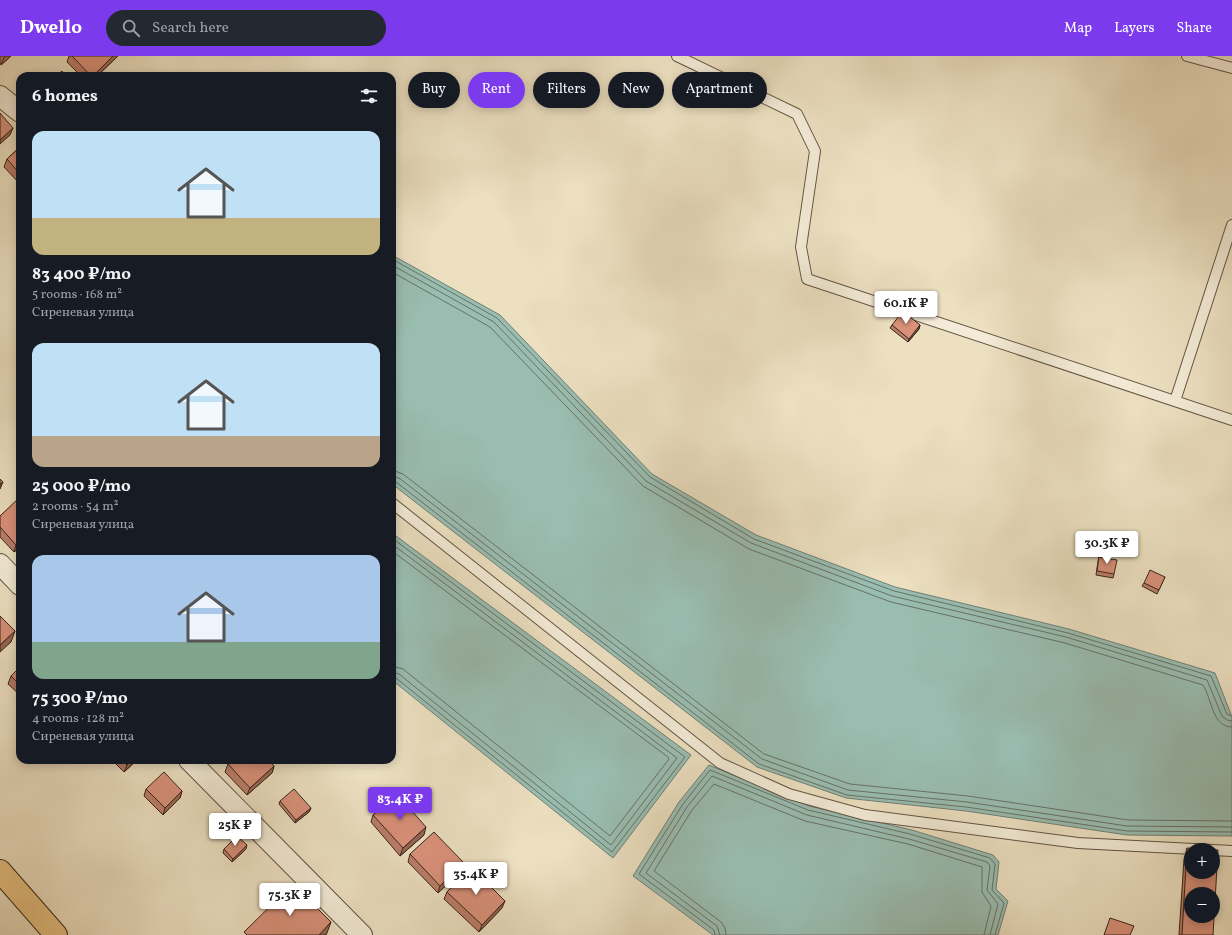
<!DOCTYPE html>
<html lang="en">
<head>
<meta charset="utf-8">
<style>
	:root { --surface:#171b24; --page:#242831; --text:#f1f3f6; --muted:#9ea1a6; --accent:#7c3aed }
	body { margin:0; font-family:Vollkorn,serif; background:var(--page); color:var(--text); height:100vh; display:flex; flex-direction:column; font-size:15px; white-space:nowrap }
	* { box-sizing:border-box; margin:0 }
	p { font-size:13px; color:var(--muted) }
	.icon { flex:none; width:22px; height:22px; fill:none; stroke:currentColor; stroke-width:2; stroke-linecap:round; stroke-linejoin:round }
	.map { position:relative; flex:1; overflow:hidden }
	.details { position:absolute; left:16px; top:16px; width:380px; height:692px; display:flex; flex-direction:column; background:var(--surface); border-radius:12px; box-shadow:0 2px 10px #0003 }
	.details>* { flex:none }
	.banner { position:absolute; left:408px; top:16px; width:380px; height:36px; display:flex; gap:8px }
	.tools { position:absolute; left:1184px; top:787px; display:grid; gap:8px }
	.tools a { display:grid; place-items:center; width:36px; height:36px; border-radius:50%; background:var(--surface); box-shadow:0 2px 10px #0003; font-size:20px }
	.price { position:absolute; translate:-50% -34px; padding:0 9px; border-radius:4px; background:#fff; color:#222; font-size:13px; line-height:26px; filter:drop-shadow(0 1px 2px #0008) }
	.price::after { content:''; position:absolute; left:50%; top:24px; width:12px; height:9px; margin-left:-6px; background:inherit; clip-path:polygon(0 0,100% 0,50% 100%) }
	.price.selected { background:var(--accent); color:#fff }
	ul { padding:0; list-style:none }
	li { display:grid; align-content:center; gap:8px; height:212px; padding:0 16px }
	li span { display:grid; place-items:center; height:124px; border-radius:12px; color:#555 }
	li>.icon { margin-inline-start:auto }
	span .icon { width:72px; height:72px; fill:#fffc; stroke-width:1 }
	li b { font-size:17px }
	h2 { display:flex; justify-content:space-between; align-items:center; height:48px; padding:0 16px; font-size:17px }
	.chip { padding:0 14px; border-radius:18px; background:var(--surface); box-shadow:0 2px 10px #0003; font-size:14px; line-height:36px }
	.chip.selected { background:var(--accent); color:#fff }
	header { display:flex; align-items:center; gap:24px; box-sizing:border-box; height:56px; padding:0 20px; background:var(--accent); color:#fff }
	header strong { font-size:19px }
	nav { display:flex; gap:22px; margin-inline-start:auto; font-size:14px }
	.search { width:280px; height:36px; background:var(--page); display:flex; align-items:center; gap:10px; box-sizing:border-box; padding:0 14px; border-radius:22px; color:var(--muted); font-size:15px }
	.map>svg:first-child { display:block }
</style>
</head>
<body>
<header>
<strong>Dwello</strong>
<div class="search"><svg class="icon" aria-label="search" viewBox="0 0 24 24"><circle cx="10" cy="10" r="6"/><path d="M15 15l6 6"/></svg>Search here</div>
<nav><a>Map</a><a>Layers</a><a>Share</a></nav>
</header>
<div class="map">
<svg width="1232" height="879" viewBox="0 0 1232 879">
	<rect width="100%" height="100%" fill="#ece0c1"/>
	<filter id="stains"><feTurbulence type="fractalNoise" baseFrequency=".005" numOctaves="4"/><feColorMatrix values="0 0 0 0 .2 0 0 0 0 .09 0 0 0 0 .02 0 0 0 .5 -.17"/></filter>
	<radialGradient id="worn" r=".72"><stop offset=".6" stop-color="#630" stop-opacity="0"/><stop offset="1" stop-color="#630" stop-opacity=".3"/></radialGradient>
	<path fill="#99bdb1" stroke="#718075" d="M392,199L500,259L652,418L756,479L895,531L1069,573L1215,617L1232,661V780L1127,779L966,755L846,742L757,711L392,428Z
		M392,477L691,699L613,802L392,624Z
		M709,709L809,750L912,774L993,799L999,806L996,833L1008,845L998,879H713L633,820L679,746Z"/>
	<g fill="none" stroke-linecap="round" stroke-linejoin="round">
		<path stroke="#677166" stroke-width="1" d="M392,203L497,262L650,421L754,483L894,535L1068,577L1211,620L1227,658L1232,660
			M392,209L494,266L646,425L751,487L892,540L1066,581L1207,624L1222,660L1227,664L1232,665
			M392,216L490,271L643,430L749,493L891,546L1065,587L1203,629C1212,643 1212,671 1232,671
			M392,414L403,418L764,698L850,728L968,740L1128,764L1232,765
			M392,420L399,422L762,703L848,734L967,746L1127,770L1232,771
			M392,425L396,426L759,708L847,739L966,751L1127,775L1232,776
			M392,482L685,701L612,796L396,622L392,621
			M392,488L677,702L611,789L399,618L392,616
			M392,495L668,701L669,703L610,780L403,613L392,610
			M715,879L714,874L639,818L683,748L710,714L808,754L910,778L990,802L995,808L992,834L1004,847L995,879
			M720,879L717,870L646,817L687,751L712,720L807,759L909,783L987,806L990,810L987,834L998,848L990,879
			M726,879L725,872L721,866L654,815L692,754L714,728L805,765L908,788L982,811V836L991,850L984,879"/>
		<g stroke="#635445" stroke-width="12">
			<path id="lane" d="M677,0L797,58L815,95L801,191L807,223L1232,364
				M1187,0L1232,12
				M1175,345L1232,169
				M392,447L720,707L789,738L865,759L1078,787L1232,795"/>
		</g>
		<g stroke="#635445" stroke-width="22">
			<path id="street" d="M0,40L20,56
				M0,508L20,529
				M189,704L362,879"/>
		</g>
		<g stroke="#35251c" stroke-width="24">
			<path id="primary" d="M0,815L56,879"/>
		</g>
		<use href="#lane" stroke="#f3ebd7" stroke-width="10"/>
		<use href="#street" stroke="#f3ebd7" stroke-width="20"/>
		<use href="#primary" stroke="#e6c080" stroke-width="22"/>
	</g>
	<path fill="#bb7d69" stroke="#35251c" d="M0,0H11L1,9L0,7Z
		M69,0H118L97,20H81L67,6Z
		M20,91V128L4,111L7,103Z
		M892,269H920L919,273L908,286L890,272Z
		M20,443V491L14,496L0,481V460Z
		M1099,501L1114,518L1113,522L1096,519L1098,505Z
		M1165,521L1157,538L1142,530L1144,527Z
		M20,611V639L8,628L11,620Z
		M112,704H137L124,716Z
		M228,708L274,710L272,717L247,739L225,716Z
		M146,733L182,735L180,742L163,759L144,740Z
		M280,745L311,752L309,756L295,767L279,748Z
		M373,759L424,779L400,800L371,766Z
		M1187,792L1213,879H1179L1184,803Z
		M224,793H246L232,806L223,797Z
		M410,798L464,807L461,815L438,837L408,806Z
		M447,836L502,852L479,876L444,843Z"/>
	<path fill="#986655" stroke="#35251c" d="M6,0H11L1,9L4,1Z
		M113,0H118L97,20H93Z
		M13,72L10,79L0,88V84Z
		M920,269L919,273L908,286L909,283Z
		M3,426L0,433V428Z
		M20,486V491L14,496L16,489Z
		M15,575L11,586L0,596V589Z
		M132,704H137L124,716L127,709Z
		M274,710L272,717L247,739L250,732Z
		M182,735L180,742L163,759L165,752Z
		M311,752L309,756L295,767L296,764Z
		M426,771L424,779L400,800L403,792Z
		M247,789L246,793L232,806L233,803Z
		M464,807L461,815L438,837L440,830Z
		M505,845L502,852L479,876L482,869Z
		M331,866L327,877L326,879H319Z"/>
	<path fill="#d9917a" stroke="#35251c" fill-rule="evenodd" d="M72,0H113L93,20H91Z
		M62,15L66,20H56Z
		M0,57L13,72L0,84Z
		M20,91V118L7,103Z
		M903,255L920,269L909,283L892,269Z
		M0,423L3,426L0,428Z
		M19,442L20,443V486L16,489L0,471V460Z
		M1099,501L1117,504L1114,518L1097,515Z
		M1150,514L1165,521L1159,534L1144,527Z
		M0,560L15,575L0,589Z
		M20,611V629L11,620Z
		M122,704H132L127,709Z
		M233,704H269L274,710L250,732L228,708Z
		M164,716L182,735L165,752L146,733Z
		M294,733L311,752L296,764L280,745Z
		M397,738L426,771L403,792L373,759Z
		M434,776L464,807L440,830L410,798Z
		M237,780L247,789L233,803L224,793Z
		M1187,792L1218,794L1213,879H1182ZM1191,794H1213V816H1191ZM1191,838H1213V860H1191Z
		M471,811L505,845L482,869L447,836Z
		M293,828L331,866L319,879H247L244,876Z
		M1110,862L1134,870L1130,879H1104Z"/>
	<rect width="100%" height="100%" filter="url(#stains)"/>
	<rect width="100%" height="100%" fill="url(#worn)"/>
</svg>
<div class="tools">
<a>+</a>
<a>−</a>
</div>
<b class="price" style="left:906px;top:269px">60.1K ₽</b>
<b class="price" style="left:1107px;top:509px">30.3K ₽</b>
<b class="price selected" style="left:400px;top:765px">83.4K ₽</b>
<b class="price" style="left:235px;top:791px">25K ₽</b>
<b class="price" style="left:476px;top:840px">35.4K ₽</b>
<b class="price" style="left:290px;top:861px">75.3K ₽</b>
<div class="banner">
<a class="chip">Buy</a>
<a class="chip selected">Rent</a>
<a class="chip">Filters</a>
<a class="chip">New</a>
<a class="chip">Apartment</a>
</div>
<section class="details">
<h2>6 homes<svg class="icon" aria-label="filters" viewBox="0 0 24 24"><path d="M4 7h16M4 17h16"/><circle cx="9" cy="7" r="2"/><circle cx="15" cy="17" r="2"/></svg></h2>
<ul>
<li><span style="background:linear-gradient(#bfe0f5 70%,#c2b280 0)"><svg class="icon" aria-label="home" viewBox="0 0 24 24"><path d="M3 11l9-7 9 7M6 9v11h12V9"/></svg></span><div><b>83 400 ₽/mo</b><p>5 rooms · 168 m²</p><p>Сиреневая улица</p></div></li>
<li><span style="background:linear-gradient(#bfe0f5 75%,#b9a48a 0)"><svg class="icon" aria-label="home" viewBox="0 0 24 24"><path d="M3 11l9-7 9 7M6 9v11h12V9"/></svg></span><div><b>25 000 ₽/mo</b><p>2 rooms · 54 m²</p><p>Сиреневая улица</p></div></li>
<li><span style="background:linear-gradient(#a9c7e8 70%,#7fa58c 0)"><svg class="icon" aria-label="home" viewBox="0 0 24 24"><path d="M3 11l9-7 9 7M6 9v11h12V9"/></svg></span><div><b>75 300 ₽/mo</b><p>4 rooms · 128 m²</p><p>Сиреневая улица</p></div></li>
</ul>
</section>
</div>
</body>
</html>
